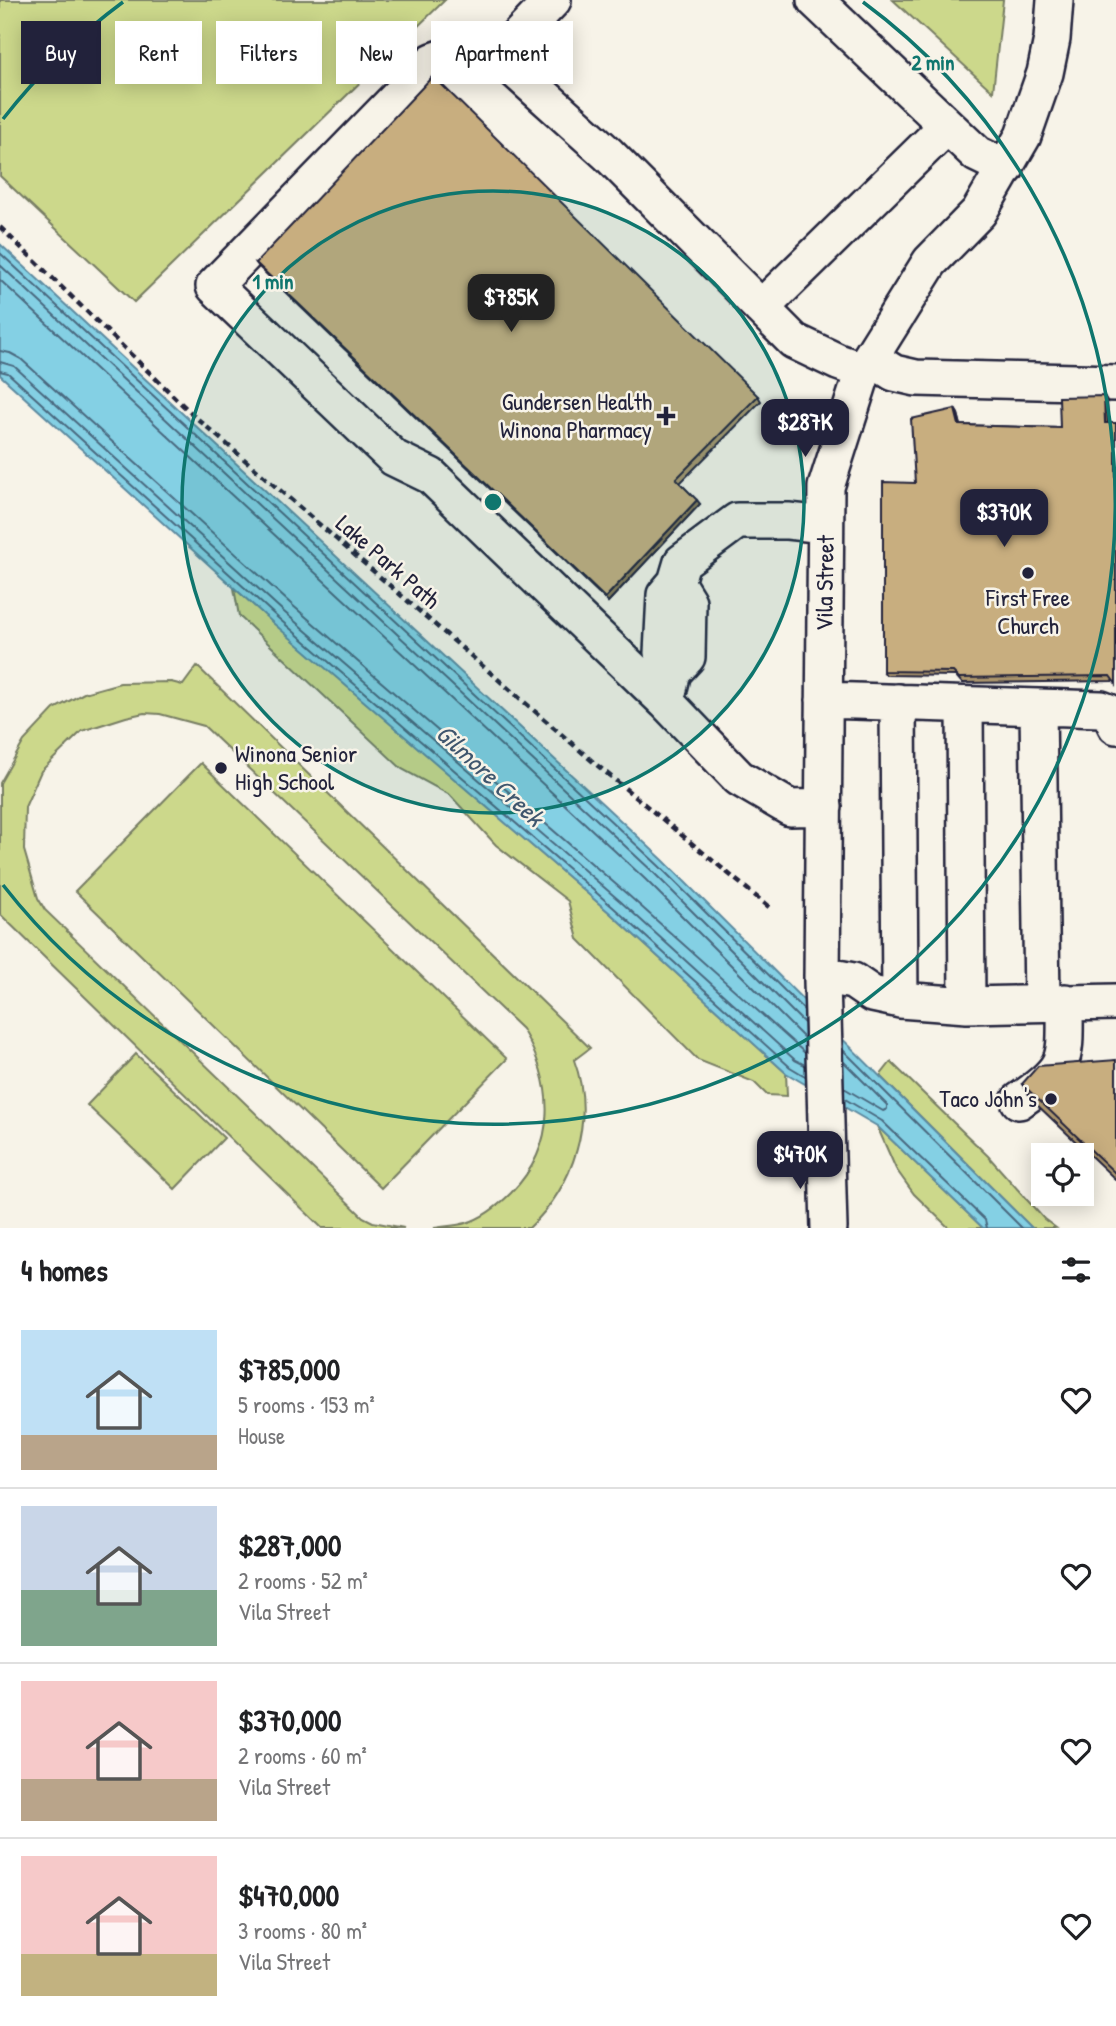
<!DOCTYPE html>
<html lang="en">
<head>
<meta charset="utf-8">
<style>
	:root { --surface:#fff; --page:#f6f6f6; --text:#202124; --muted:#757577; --line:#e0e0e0; --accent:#22223b }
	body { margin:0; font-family:"Patrick Hand",sans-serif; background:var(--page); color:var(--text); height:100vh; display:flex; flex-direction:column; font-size:26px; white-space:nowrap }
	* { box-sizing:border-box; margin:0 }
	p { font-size:23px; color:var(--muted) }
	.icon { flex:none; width:38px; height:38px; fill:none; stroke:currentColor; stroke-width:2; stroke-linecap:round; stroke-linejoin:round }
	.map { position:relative; height:1228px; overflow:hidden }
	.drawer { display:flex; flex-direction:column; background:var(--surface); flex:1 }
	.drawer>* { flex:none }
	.top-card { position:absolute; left:21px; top:21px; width:700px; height:63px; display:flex; gap:14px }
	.buttons { position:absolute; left:1031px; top:1143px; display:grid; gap:14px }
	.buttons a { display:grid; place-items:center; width:63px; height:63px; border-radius:0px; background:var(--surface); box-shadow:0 4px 18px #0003; font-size:35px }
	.price { position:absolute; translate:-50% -60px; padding:0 16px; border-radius:14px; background:var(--accent); color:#fff; font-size:23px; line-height:46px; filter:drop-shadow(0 2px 4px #0008) }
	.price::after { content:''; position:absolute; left:50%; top:42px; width:21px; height:16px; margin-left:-10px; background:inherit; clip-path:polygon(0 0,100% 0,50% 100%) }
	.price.on { background:#222; color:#fff }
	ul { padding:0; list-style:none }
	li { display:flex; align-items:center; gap:21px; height:175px; padding:0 21px }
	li+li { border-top:2px solid var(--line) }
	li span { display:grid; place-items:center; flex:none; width:196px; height:140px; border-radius:0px; color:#555 }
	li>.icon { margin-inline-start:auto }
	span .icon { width:84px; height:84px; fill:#fffc; stroke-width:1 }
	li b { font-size:30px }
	h2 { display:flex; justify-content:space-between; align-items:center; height:84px; padding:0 21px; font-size:30px }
	.tag { padding:0 24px; border-radius:0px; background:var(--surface); box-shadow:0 4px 18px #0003; font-size:24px; line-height:63px }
	.tag.on { background:var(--accent); color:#fff }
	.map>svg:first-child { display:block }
</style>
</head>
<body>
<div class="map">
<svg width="1116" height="1228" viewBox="0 0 1116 1228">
	<rect width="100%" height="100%" fill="#f7f3e8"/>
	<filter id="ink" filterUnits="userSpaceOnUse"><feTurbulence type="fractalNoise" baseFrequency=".0143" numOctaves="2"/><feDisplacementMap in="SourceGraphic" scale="14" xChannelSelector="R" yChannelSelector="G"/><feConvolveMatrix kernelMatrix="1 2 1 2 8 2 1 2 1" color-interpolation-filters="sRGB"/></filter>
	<g filter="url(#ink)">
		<path fill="#ccd88b" stroke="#777d63" stroke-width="2" d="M0,0H445L134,302L0,176Z
			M893,0H1003L993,92Z
			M234,588L610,913L786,1073L787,1096L767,1095L754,1082L698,1060L578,939L568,901L496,845L450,795L402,769L239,616Z
			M197,666L590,1048L574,1060C596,1119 574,1186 529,1228H434C444,1226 456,1226 466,1223C483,1218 499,1205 511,1193C558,1145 555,1084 522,1029L204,726L160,714L144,713L126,717L82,731L41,771L25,807L24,850L38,898L45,910L363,1217L373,1222L404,1228H322L0,914V783L24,741L54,709L84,693L120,683L171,682L183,685Z
			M201,763L507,1059L381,1188L75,891Z
			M136,1054L224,1138L175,1189L87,1105Z
			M891,1062L988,1156L1044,1219L1056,1228H1032L880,1076Z
			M877,1126L983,1228H949L914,1194L896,1169Z"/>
		<path fill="#84d0e4" stroke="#5d8aa0" stroke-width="2" d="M0,244L663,860L1032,1228H983L877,1126L786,1073L610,913L273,623L0,375Z"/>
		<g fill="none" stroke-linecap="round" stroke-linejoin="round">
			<path stroke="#49687f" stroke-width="2" d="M0,253L658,865L804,1010
				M0,265L652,871L804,1023
				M0,280L645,879L804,1038
				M0,351L10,353L21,359L291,604L627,894L805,1053
				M0,362L14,366L284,612L620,901L795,1060L805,1065
				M0,371L8,373L278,618L614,908L790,1067L805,1076
				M843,1050L1022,1228
				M844,1062L887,1105V1109L883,1111L844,1088
				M845,1099L882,1121L985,1220L987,1228"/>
			<g stroke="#22223b" stroke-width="40">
				<path id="minor" d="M815,0L977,154L1006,168
					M499,56L553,0
					M761,308L947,126
					M870,358L894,373L916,378L1116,383
					M673,672L662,653L665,595L676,582L682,562L737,521H788L825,525
					M669,689L673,672L687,657L688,602L680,589
					M824,700L1101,709L1109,712L1116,726
					M898,702L900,1000
					M965,705L967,1005
					M1038,707L1042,1003
					M824,807L790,808L739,778L666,702L431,476L394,458L214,286L433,61L485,43L608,154L794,341L838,362L863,371
					M822,975L853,981L872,994L900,1000L967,1005L1116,1002
					M1019,1101C1070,1066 1065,1060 1065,1002
					M829,1228L822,981L826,487L863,371L870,358L930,262L979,212L1023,136L1045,73L1052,39L1055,0"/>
			</g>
			<path stroke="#22223b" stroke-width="4.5" stroke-dasharray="7 5" stroke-linecap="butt" d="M0,227L192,414L598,766L769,907"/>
			<use href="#minor" stroke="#f7f3e8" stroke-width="35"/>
		</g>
		<path fill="#ac966d" stroke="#22223b" stroke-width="2" d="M256,263L758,396L761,401L680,483L700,504L608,602L259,267Z
			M1104,396L1107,401L1113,681L962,683L956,676L886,675L883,671L915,483L955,409L958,414L961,425L1060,428Z
			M1116,1060V1180L1033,1101L1022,1084Z"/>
		<path fill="#8c7a59" stroke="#22223b" stroke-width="2" d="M1104,396L1107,401L1108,427L1105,423Z
			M955,409L958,414L962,430L959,425Z
			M697,500L700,504L608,602L605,598Z"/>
		<path fill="#c8ae7f" stroke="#22223b" stroke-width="2" d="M433,76L758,396L676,479L697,500L605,598L256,263Z
			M1104,396L1105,423H1116V684L1110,676L959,678L953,672L883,671V482L915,483L911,419L955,409L959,425L1060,428L1059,397Z
			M1116,1060V1174L1022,1084L1038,1066Z"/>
	</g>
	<circle cx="493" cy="502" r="311" fill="#0f766e" fill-opacity=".12"/>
	<g fill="none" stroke="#0f766e" stroke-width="3.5">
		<circle cx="493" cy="502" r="311"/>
		<path d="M3 119A622 622 0 0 1 123 2M863 2A622 622 0 1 1 3 885"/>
	</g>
	<g fill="#22223b" stroke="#f7f3e8" stroke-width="2.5">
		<path d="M662.5 405.5h7v7h7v7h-7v7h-7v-7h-7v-7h7z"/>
		<circle cx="1028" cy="573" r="7"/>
		<circle cx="221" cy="768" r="7"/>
		<circle cx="1051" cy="1099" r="7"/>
	</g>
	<g text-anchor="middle" stroke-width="5" stroke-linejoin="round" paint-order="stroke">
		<g font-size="24" fill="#22223b" stroke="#f7f3e8" text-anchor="end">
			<text x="652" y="410">Gundersen Health<tspan x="652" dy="28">Winona Pharmacy</tspan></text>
			<text x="1028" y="606" text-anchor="middle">First Free<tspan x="1028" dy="28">Church</tspan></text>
			<text x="235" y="762" text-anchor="start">Winona Senior<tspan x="235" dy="28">High School</tspan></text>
			<text x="1037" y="1107">Taco John's</text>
		</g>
		<g font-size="24" fill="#22223b" stroke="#f7f3e8">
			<text transform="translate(388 562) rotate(41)" y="8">Lake Park Path</text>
			<text transform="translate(825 583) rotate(-89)" y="8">Vila Street</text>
		</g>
		<g font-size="26" font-style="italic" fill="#3f566e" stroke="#f7f3e8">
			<text transform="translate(490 775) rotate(43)" y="9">Gilmore Creek</text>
		</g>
	</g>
	<circle cx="493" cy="502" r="10" fill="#0f766e" stroke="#f7f3e8" stroke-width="3.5"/>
	<g font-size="21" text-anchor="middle" font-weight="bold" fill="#0f766e" stroke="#f7f3e8" stroke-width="5" stroke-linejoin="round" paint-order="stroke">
		<text x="933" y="70">2 min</text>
		<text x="273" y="289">1 min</text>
	</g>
</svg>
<div class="buttons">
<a><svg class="icon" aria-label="locate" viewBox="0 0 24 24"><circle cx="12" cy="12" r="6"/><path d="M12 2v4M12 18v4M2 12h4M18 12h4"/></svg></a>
</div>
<b class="price on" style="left:511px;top:334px">$785K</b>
<b class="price" style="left:805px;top:459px">$287K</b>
<b class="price" style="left:1004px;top:549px">$370K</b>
<b class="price" style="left:800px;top:1191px">$470K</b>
<div class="top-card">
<a class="tag on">Buy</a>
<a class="tag">Rent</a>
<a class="tag">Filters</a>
<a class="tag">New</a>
<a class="tag">Apartment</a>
</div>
</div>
<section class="drawer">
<h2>4 homes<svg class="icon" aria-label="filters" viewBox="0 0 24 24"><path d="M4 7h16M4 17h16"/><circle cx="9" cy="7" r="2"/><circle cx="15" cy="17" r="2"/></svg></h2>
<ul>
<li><span style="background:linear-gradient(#bfe0f5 75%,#b9a48a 0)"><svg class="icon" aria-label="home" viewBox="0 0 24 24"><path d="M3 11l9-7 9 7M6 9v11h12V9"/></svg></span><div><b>$785,000</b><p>5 rooms · 153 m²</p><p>House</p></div><svg class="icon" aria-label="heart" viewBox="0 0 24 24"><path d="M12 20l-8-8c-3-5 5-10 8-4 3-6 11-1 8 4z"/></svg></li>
<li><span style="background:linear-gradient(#c9d6e8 60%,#7fa58c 0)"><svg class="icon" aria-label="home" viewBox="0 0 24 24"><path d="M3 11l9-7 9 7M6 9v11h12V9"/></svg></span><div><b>$287,000</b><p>2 rooms · 52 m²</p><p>Vila Street</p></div><svg class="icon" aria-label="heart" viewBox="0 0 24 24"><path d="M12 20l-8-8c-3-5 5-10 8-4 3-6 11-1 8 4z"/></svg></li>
<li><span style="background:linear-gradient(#f6c9c9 70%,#b9a48a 0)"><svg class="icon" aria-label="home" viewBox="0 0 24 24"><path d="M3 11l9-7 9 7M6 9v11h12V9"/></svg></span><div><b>$370,000</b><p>2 rooms · 60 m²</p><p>Vila Street</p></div><svg class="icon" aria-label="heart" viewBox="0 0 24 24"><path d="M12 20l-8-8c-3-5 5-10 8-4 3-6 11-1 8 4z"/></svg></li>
<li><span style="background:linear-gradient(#f6c9c9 70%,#c2b280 0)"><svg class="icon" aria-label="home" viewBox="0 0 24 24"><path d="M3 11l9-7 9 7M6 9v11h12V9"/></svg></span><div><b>$470,000</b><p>3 rooms · 80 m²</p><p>Vila Street</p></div><svg class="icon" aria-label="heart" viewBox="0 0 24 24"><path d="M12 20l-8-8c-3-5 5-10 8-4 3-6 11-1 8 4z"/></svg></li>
</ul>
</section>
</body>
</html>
